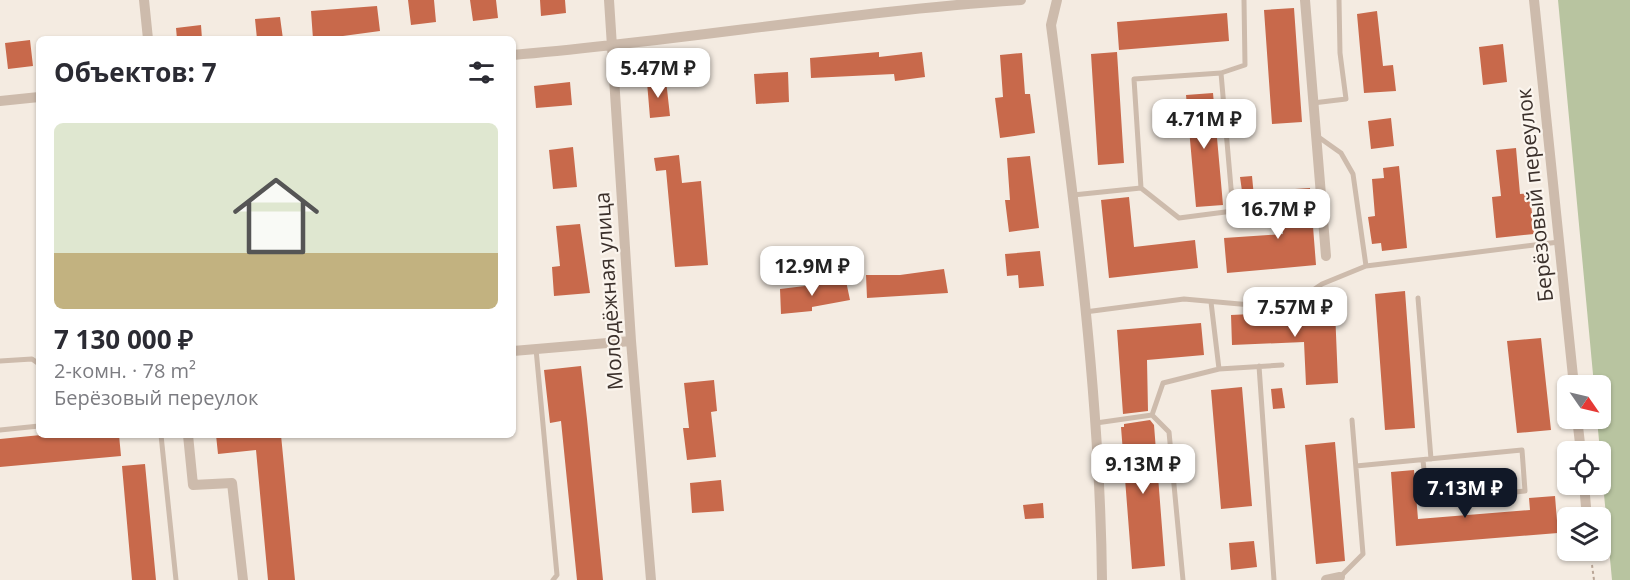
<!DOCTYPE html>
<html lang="ru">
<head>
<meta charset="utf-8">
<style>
	:root { --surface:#fff; --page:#f7f7f7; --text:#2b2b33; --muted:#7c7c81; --accent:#111827 }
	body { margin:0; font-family:"Open Sans",sans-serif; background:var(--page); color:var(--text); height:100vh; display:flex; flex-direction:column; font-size:22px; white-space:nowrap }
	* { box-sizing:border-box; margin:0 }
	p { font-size:20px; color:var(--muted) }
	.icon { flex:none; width:33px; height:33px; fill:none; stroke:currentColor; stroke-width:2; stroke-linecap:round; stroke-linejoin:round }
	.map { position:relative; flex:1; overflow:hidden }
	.panel { position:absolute; left:36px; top:36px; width:480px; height:402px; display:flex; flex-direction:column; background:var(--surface); border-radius:9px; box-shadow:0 2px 4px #0004 }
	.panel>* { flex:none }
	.needle { width:39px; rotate:124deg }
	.buttons { position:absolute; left:1557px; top:375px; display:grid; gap:12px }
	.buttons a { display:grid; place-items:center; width:54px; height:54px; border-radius:9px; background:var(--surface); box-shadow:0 2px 4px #0004; font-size:30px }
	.price { position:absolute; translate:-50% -51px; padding:0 14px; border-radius:12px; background:#fff; color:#222; font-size:20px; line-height:39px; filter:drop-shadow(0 2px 3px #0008) }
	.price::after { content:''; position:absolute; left:50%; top:36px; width:18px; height:14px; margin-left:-9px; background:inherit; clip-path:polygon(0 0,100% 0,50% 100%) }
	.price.on { background:var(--accent); color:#fff }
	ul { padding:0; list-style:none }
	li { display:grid; align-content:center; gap:12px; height:318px; padding:0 18px }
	li span { display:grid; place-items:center; height:186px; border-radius:9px; color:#555 }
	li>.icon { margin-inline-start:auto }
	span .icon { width:108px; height:108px; fill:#fffc; stroke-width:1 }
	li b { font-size:26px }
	h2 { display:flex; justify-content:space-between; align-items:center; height:72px; padding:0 18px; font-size:26px }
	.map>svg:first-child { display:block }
</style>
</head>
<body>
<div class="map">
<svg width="1630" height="580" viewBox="0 0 1630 580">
	<rect width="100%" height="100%" fill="#f4ebe1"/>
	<path fill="#b8c4a0" d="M1558,0H1630V580H1612L1597,419L1600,418V386L1594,385Z"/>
	<path fill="#c8694b" d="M408,0H434L436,22L411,25Z
		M470,0H496L498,18L473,21Z
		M540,0H565L566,13L541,16Z
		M377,6L380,31L343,36V39H313L311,11Z
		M1294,8L1302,122L1272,124L1264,10Z
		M1377,11L1383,66L1393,65L1396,91L1364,93L1357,14Z
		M1227,13L1229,41L1119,50L1117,22Z
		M280,17L283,39H257L255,19Z
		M201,25L202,39H177L176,28Z
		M30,40L33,66L8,69L5,43Z
		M1503,44L1507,82L1483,85L1479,47Z
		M879,52V57L922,52L925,77L895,81L894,74L811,78L810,58Z
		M1117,52L1124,163L1098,165L1091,54Z
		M1022,53L1025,94H1030L1035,133L1000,138L995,98L1003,97L1000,55Z
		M788,72L789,102L756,104L754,74Z
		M666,80L670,116L650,118L647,82Z
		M570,82L572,105L536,108L534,86Z
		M1213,93L1223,205L1196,207L1186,95Z
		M1391,118L1394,146L1371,149L1368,121Z
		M573,147L577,187L553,189L549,150Z
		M1516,148L1520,194L1530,193L1534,234L1496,238L1492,197L1501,196L1496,150Z
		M679,155L682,183L701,181L708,265L675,267L666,170L656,171L654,158Z
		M1030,156L1039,228L1009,232L1005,200H1010L1007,158Z
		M1399,166L1407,248L1382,251L1381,243L1372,244L1368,217L1375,216L1372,179L1384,178L1383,168Z
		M1252,176L1254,197L1243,198L1240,177Z
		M1310,188L1316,265L1227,273L1224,238L1283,234L1280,190Z
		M1129,197L1134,247L1195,240L1198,268L1109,278L1101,200Z
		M580,224L590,293L554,296L552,267L560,266L556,226Z
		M1040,251L1044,286L1019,288L1018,275L1007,276L1005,254Z
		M944,269L948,293L867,298L866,275H900Z
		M846,281L850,300L812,307V311L781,314L780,289Z
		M1405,291L1415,428L1385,430L1375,294Z
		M1335,310L1338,383L1306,385L1304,342L1232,345L1231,315Z
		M1201,323L1204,355L1147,360L1148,411L1123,414L1117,330Z
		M1541,338L1551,430L1517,433L1507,341Z
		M581,366L587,419L603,580H577L561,421L550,423L544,370Z
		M714,380L717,411L711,412L716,457L687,460L683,428H689L684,383Z
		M1242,387L1252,506L1221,509L1211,390Z
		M1282,388L1285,408L1273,409L1271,389Z
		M1150,420L1154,425L1165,566L1132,569L1121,427H1124V424Z
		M41,435H119L121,456L0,467V439Z
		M216,435H281L295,580H268L256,450L218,454Z
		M1335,442L1345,561L1316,564L1305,445Z
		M145,464L156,580H132L122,466Z
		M1414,470L1418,519L1530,510L1529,498L1555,496L1558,533L1396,546L1391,472Z
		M721,480L724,511L692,513L690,483Z
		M1043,503L1044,518L1025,519L1023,505Z
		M1254,541L1257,567L1231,570L1229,543Z"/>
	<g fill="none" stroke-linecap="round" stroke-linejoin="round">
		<path stroke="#b9a596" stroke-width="2" stroke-dasharray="3 3" stroke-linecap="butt" d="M1592,565L1594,580"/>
		<path stroke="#cdbbac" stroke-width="5" d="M1313,103L1346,99L1340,53L1339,0
			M1141,188L1134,79L1221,73
			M1073,195L1141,188L1179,218L1233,211L1221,73L1245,65L1244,0
			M1366,266L1559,242
			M1418,298L1431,459
			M1211,302L1219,369
			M1085,312L1184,299L1251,305L1295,302L1322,284L1366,266L1353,174L1341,153L1317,136
			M536,349L557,575L553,580
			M0,361L32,359L39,364
			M1259,366L1274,580
			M1152,415L1163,383L1219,369L1282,365
			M1096,423L1152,415L1169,432L1183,580
			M0,430L39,426
			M161,435L176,580
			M1356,466L1522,450L1525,491L1427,501L1423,460
			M1340,577L1363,554L1352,420"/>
		<path stroke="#cdbbac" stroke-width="10" d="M144,0L148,39
			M609,0L631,341L651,580
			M1057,0L1051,25C1075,208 1100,394 1102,580
			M1305,0L1326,256
			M1534,0L1574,386
			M513,55C683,41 851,11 1021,0
			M0,101L39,97
			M513,351L631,341
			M1577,418L1581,452
			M188,435L193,485L232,483L243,580
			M1584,484L1587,518
			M1591,550V553
			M1326,580L1340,577"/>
	</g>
	<g text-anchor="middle" stroke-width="4.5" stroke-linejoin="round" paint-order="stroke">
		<g font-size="21" fill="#3b302b" stroke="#fbf5ee">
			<text transform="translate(1535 195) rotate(-96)" y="7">Берёзовый переулок</text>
			<text transform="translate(609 291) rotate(-94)" y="7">Молодёжная улица</text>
		</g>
	</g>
</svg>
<div class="buttons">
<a><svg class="needle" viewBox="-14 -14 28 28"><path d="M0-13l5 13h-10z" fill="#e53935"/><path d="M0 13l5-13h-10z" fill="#7c7c81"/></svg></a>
<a><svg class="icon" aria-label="locate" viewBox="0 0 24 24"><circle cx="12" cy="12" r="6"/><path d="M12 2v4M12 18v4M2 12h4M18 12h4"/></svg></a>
<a><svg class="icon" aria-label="layers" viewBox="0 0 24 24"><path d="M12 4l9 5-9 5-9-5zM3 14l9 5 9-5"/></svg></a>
</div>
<b class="price" style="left:658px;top:99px">5.47M ₽</b>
<b class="price" style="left:1204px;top:150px">4.71M ₽</b>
<b class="price" style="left:1278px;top:240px">16.7M ₽</b>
<b class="price" style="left:812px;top:297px">12.9M ₽</b>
<b class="price" style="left:1295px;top:338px">7.57M ₽</b>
<b class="price" style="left:1143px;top:495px">9.13M ₽</b>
<b class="price on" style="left:1465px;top:519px">7.13M ₽</b>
<section class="panel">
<h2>Объектов: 7<svg class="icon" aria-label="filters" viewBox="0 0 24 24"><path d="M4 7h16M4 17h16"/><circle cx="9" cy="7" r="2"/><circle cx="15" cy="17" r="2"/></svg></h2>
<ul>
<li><span style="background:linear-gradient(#dfe7d0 70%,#c2b280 0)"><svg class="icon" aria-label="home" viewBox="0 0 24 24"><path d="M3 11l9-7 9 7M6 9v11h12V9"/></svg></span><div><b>7 130 000 ₽</b><p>2-комн. · 78 m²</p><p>Берёзовый переулок</p></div></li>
</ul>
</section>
</div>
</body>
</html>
